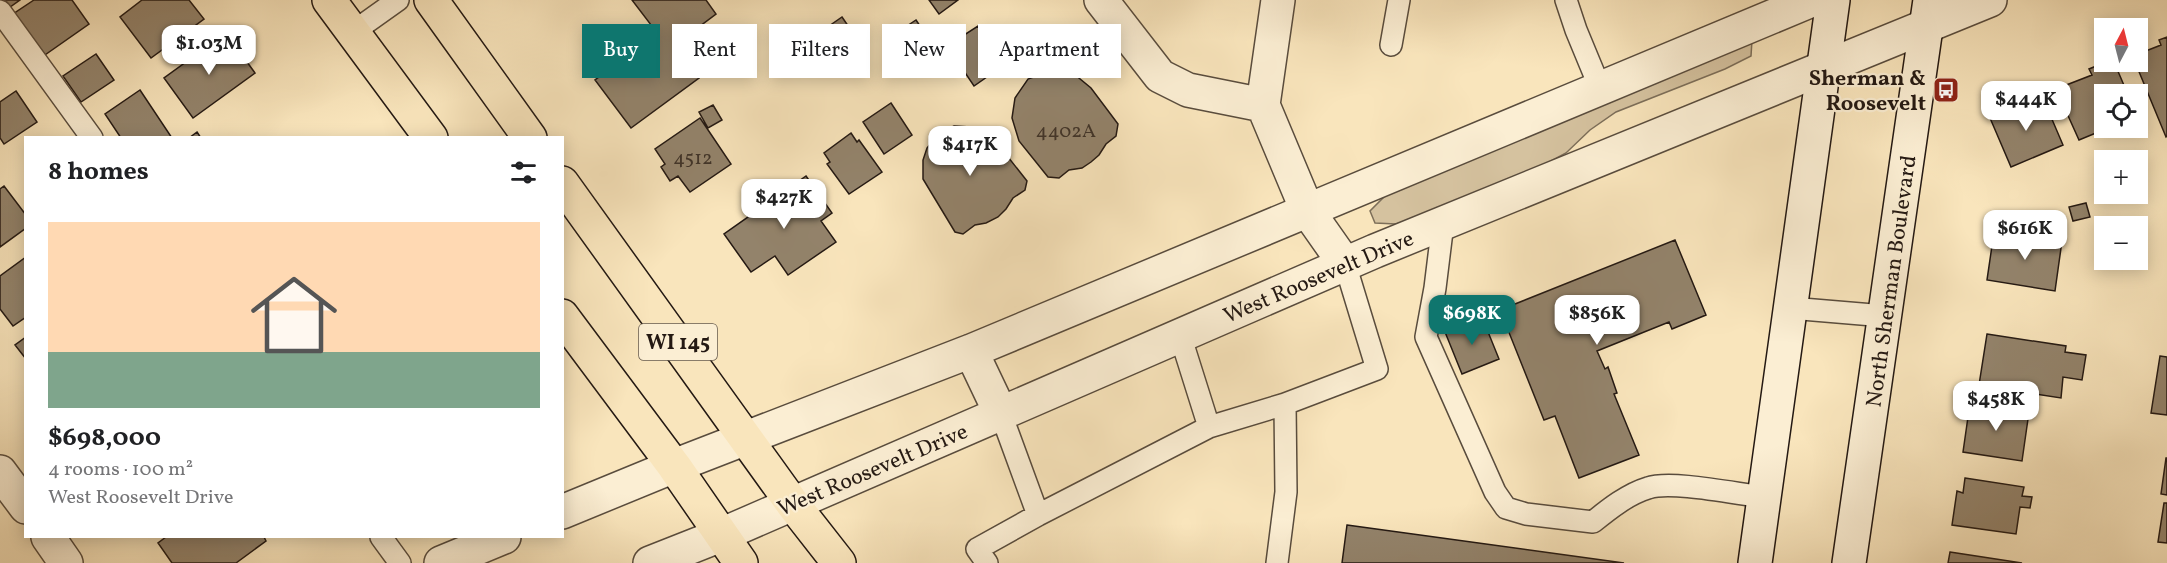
<!DOCTYPE html>
<html lang="en">
<head>
<meta charset="utf-8">
<style>
	:root { --surface:#fff; --page:#f2f2f2; --text:#202124; --muted:#757577; --line:#e0e0e0; --accent:#0f766e }
	body { margin:0; font-family:Vollkorn,serif; background:var(--page); color:var(--text); height:100vh; display:flex; flex-direction:column; font-size:22px; white-space:nowrap }
	* { box-sizing:border-box; margin:0 }
	p { font-size:20px; color:var(--muted) }
	.icon { flex:none; width:33px; height:33px; fill:none; stroke:currentColor; stroke-width:2; stroke-linecap:round; stroke-linejoin:round }
	.map { position:relative; flex:1; overflow:hidden }
	.side { position:absolute; left:24px; top:136px; width:540px; height:402px; display:flex; flex-direction:column; background:var(--surface); border-radius:0px; box-shadow:0 3px 15px #0003 }
	.side>* { flex:none }
	.guide { position:absolute; left:582px; top:24px; width:570px; height:54px; display:flex; gap:12px }
	.needle { width:39px; rotate:7deg }
	.controls { position:absolute; left:2094px; top:18px; display:grid; gap:12px }
	.controls a { display:grid; place-items:center; width:54px; height:54px; border-radius:0px; background:var(--surface); box-shadow:0 3px 15px #0003; font-size:30px }
	.price { position:absolute; translate:-50% -51px; padding:0 14px; border-radius:12px; background:#fff; color:#222; font-size:20px; line-height:39px; filter:drop-shadow(0 2px 3px #0008) }
	.price::after { content:''; position:absolute; left:50%; top:36px; width:18px; height:14px; margin-left:-9px; background:inherit; clip-path:polygon(0 0,100% 0,50% 100%) }
	.price.active { background:var(--accent); color:#fff }
	ul { padding:0; list-style:none }
	li { display:grid; align-content:center; gap:12px; height:318px; padding:0 24px }
	li+li { border-top:2px solid var(--line) }
	li span { display:grid; place-items:center; height:186px; border-radius:0px; color:#555 }
	li>.icon { margin-inline-start:auto }
	span .icon { width:108px; height:108px; fill:#fffc; stroke-width:1 }
	li b { font-size:26px }
	h2 { display:flex; justify-content:space-between; align-items:center; height:72px; padding:0 24px; font-size:26px }
	.chip { padding:0 21px; border-radius:0px; background:var(--surface); box-shadow:0 3px 15px #0003; font-size:21px; line-height:54px }
	.chip.active { background:var(--accent); color:#fff }
	.map>svg:first-child { display:block }
</style>
</head>
<body>
<div class="map">
<svg width="2167" height="563" viewBox="0 0 2167 563">
	<rect width="100%" height="100%" fill="#f9e5bc"/>
	<filter id="stains"><feTurbulence type="fractalNoise" baseFrequency=".00333" numOctaves="4"/><feColorMatrix values="0 0 0 0 .2 0 0 0 0 .09 0 0 0 0 .02 0 0 0 .5 -.17"/></filter>
	<radialGradient id="worn" r=".72"><stop offset=".6" stop-color="#630" stop-opacity="0"/><stop offset="1" stop-color="#630" stop-opacity=".3"/></radialGradient>
	<path fill="#d5c29f" stroke="#7c6e59" stroke-width="1.5" d="M1752,40L1751,56L1725,69L1616,112L1590,130L1566,153L1538,168L1414,219L1396,224L1375,223L1370,211L1386,195Z"/>
	<path fill="#93836b" stroke="#241913" stroke-width="1.5" d="M0,0H20L6,10Z
		M34,0H72L89,24L42,57L13,14Z
		M142,0H189L204,19L151,58L120,17Z
		M632,0H706L716,14L675,45L699,78L631,128L595,80L658,34Z
		M929,0H958L939,14Z
		M842,17L866,52L833,74L809,40Z
		M916,20L936,50L903,72L883,42Z
		M978,26L1004,65L974,86L947,46Z
		M226,33L255,73L193,118L164,78Z
		M2167,37V136L2166,137L2135,62H2138V54L2161,45L2159,40Z
		M96,54L114,80L81,102L63,76Z
		M2106,62H2114L2126,90L2116,94H2104V128H2108L2079,140L2056,89L2092,75L2089,69Z
		M1050,71L1074,74L1091,88L1118,124L1116,136L1106,144L1099,155L1091,162L1082,168L1069,170L1059,178L1048,177L1019,141L1012,118L1015,98L1028,79Z
		M140,90L172,138H121L105,114Z
		M16,91L37,122L4,144L0,138V102Z
		M2042,96L2063,145L2011,167L1990,118Z
		M891,103L912,135L884,154L863,122Z
		M713,105L722,120L708,128L699,112Z
		M700,118L731,164L690,192L678,176L670,181L661,167L665,164L655,149Z
		M954,126L971,127L983,132L997,143L1027,181L1025,190L1013,198L1006,209L998,217L986,223L975,225L963,234L955,232L923,179V160L927,148L939,133Z
		M197,132L201,138H189Z
		M851,133L857,142L859,140L882,172L849,194L827,164L830,162L824,153Z
		M806,176L832,213L821,221L836,242L788,275L775,256L751,272L724,234Z
		M4,186L26,215V228L0,247V189Z
		M2086,203L2090,217L2073,221L2069,207Z
		M1994,232L2062,241L2055,291L1987,280Z
		M1675,240L1706,315L1672,329L1669,322L1597,351L1605,369L1608,367L1617,393L1614,394L1639,455L1579,478L1555,416L1544,420L1500,310Z
		M26,257V317L13,326L0,309V276Z
		M1482,317L1499,359L1462,374L1445,332Z
		M1987,334L2066,346L2065,352L2086,355L2082,380L2063,377L2061,398L1979,385Z
		M26,337V359L15,345Z
		M2160,356L2167,357V415L2151,413Z
		M1970,403L2029,412L2022,461L1963,452Z
		M2166,458H2167V495L2161,494Z
		M1965,478L2024,487L2022,496L2032,497L2030,508L2020,507L2016,534L1952,525L1957,491L1963,493Z
		M2164,503H2167V543L2158,542Z
		M1347,525L1624,563H1342Z
		M166,537H264L266,541L236,563H172L158,543Z
		M1950,552L2022,563H1948Z"/>
	<g fill="none" stroke-linecap="round" stroke-linejoin="round">
		<g stroke="#594c3d" stroke-width="24">
			<path id="service" d="M1566,0L1576,30L1600,88
				M0,11L92,138
				M353,32L398,0
				M1391,45L1399,0
				M1443,223L1435,288L1426,337L1495,492L1506,508L1526,514L1593,522C1609,509 1628,494 1648,488C1671,480 1737,494 1764,497
				M1790,308L1885,316
				M1180,335L1209,427
				M1001,414L1038,515
				M381,537L400,563
				M987,563L977,549L1038,515L1209,427L1285,404L1377,369L1345,264
				M1277,563L1286,492L1285,404"/>
		</g>
		<g stroke="#594c3d" stroke-width="36">
			<path id="minor" d="M1101,0L1160,76L1188,90L1263,105
				M1278,0L1263,105L1307,210L1345,264
				M0,472L26,507
				M48,537L66,563"/>
		</g>
		<g stroke="#594c3d" stroke-width="36">
			<path id="tertiary" d="M971,351L1001,414
				M562,512L674,466L971,351L1812,0
				M441,563L504,537
				M650,563L721,535L1375,251L1990,0"/>
		</g>
		<g stroke="#241913" stroke-width="36">
			<path id="secondary" d="M1755,563L1833,0
				M1849,563L1930,0"/>
		</g>
		<g stroke="#241913" stroke-width="36">
			<path id="primary" d="M329,0L431,138
				M431,0L530,138
				M562,183L792,503L839,563
				M562,316L674,466L741,563"/>
		</g>
		<use href="#service" stroke="#fbeed3" stroke-width="21"/>
		<use href="#minor" stroke="#fbeed3" stroke-width="33"/>
		<use href="#tertiary" stroke="#fbeed3" stroke-width="33"/>
		<use href="#secondary" stroke="#fbeed3" stroke-width="33"/>
		<use href="#primary" stroke="#f9e5bc" stroke-width="33"/>
	</g>
	<defs>
		<g id="bus-square" transform="scale(1.35)"><rect x="-9" y="-9" width="18" height="18" rx="4" fill="#8f2418" stroke="#fbeed3"/><path d="M-5-6H5V4H4V6H2V4H-2V6H-4V4H-5ZM-3.5-4V0h7V-4ZM-3.5 1.2v1.5H-2V1.2ZM2 1.2v1.5H3.5V1.2Z" fill="#fff"/></g>
	</defs>
	<g fill-rule="evenodd">
		<use href="#bus-square" x="1946" y="90"/>
	</g>
	<g text-anchor="middle" stroke-width="4.5" stroke-linejoin="round" paint-order="stroke">
		<g font-size="20" fill="#403429">
			<text x="1066" y="137">4402A</text>
			<text x="693" y="164">4512</text>
		</g>
		<rect fill="#fbeed3" stroke="#64594d" stroke-width="1.5" x="639" y="324" width="78" height="36" rx="4.5"/>
		<g font-size="21" font-weight="bold" fill="#241913">
			<text x="678" y="349">WI 145</text>
		</g>
		<g font-size="22" font-weight="bold" fill="#241913" stroke="#fbeed3" text-anchor="end">
			<text x="1926" y="85">Sherman &amp;<tspan x="1926" dy="25">Roosevelt</tspan></text>
		</g>
		<g font-size="22" fill="#241913" stroke="#fbeed3">
			<text transform="translate(1318 276) rotate(-23)" y="8">West Roosevelt Drive</text>
			<text transform="translate(1890 281) rotate(-82)" y="8">North Sherman Boulevard</text>
			<text transform="translate(872 469) rotate(-23)" y="8">West Roosevelt Drive</text>
		</g>
	</g>
	<rect width="100%" height="100%" filter="url(#stains)"/>
	<rect width="100%" height="100%" fill="url(#worn)"/>
</svg>
<div class="controls">
<a><svg class="needle" viewBox="-14 -14 28 28"><path d="M0-13l5 13h-10z" fill="#e53935"/><path d="M0 13l5-13h-10z" fill="#757577"/></svg></a>
<a><svg class="icon" aria-label="locate" viewBox="0 0 24 24"><circle cx="12" cy="12" r="6"/><path d="M12 2v4M12 18v4M2 12h4M18 12h4"/></svg></a>
<a>+</a>
<a>−</a>
</div>
<b class="price" style="left:209px;top:76px">$1.03M</b>
<b class="price" style="left:2026px;top:132px">$444K</b>
<b class="price" style="left:970px;top:177px">$417K</b>
<b class="price" style="left:784px;top:230px">$427K</b>
<b class="price" style="left:2025px;top:261px">$616K</b>
<b class="price active" style="left:1472px;top:346px">$698K</b>
<b class="price" style="left:1597px;top:346px">$856K</b>
<b class="price" style="left:1996px;top:432px">$458K</b>
<div class="guide">
<a class="chip active">Buy</a>
<a class="chip">Rent</a>
<a class="chip">Filters</a>
<a class="chip">New</a>
<a class="chip">Apartment</a>
</div>
<section class="side">
<h2>8 homes<svg class="icon" aria-label="filters" viewBox="0 0 24 24"><path d="M4 7h16M4 17h16"/><circle cx="9" cy="7" r="2"/><circle cx="15" cy="17" r="2"/></svg></h2>
<ul>
<li><span style="background:linear-gradient(#ffd9b3 70%,#7fa58c 0)"><svg class="icon" aria-label="home" viewBox="0 0 24 24"><path d="M3 11l9-7 9 7M6 9v11h12V9"/></svg></span><div><b>$698,000</b><p>4 rooms · 100 m²</p><p>West Roosevelt Drive</p></div></li>
</ul>
</section>
</div>
</body>
</html>
